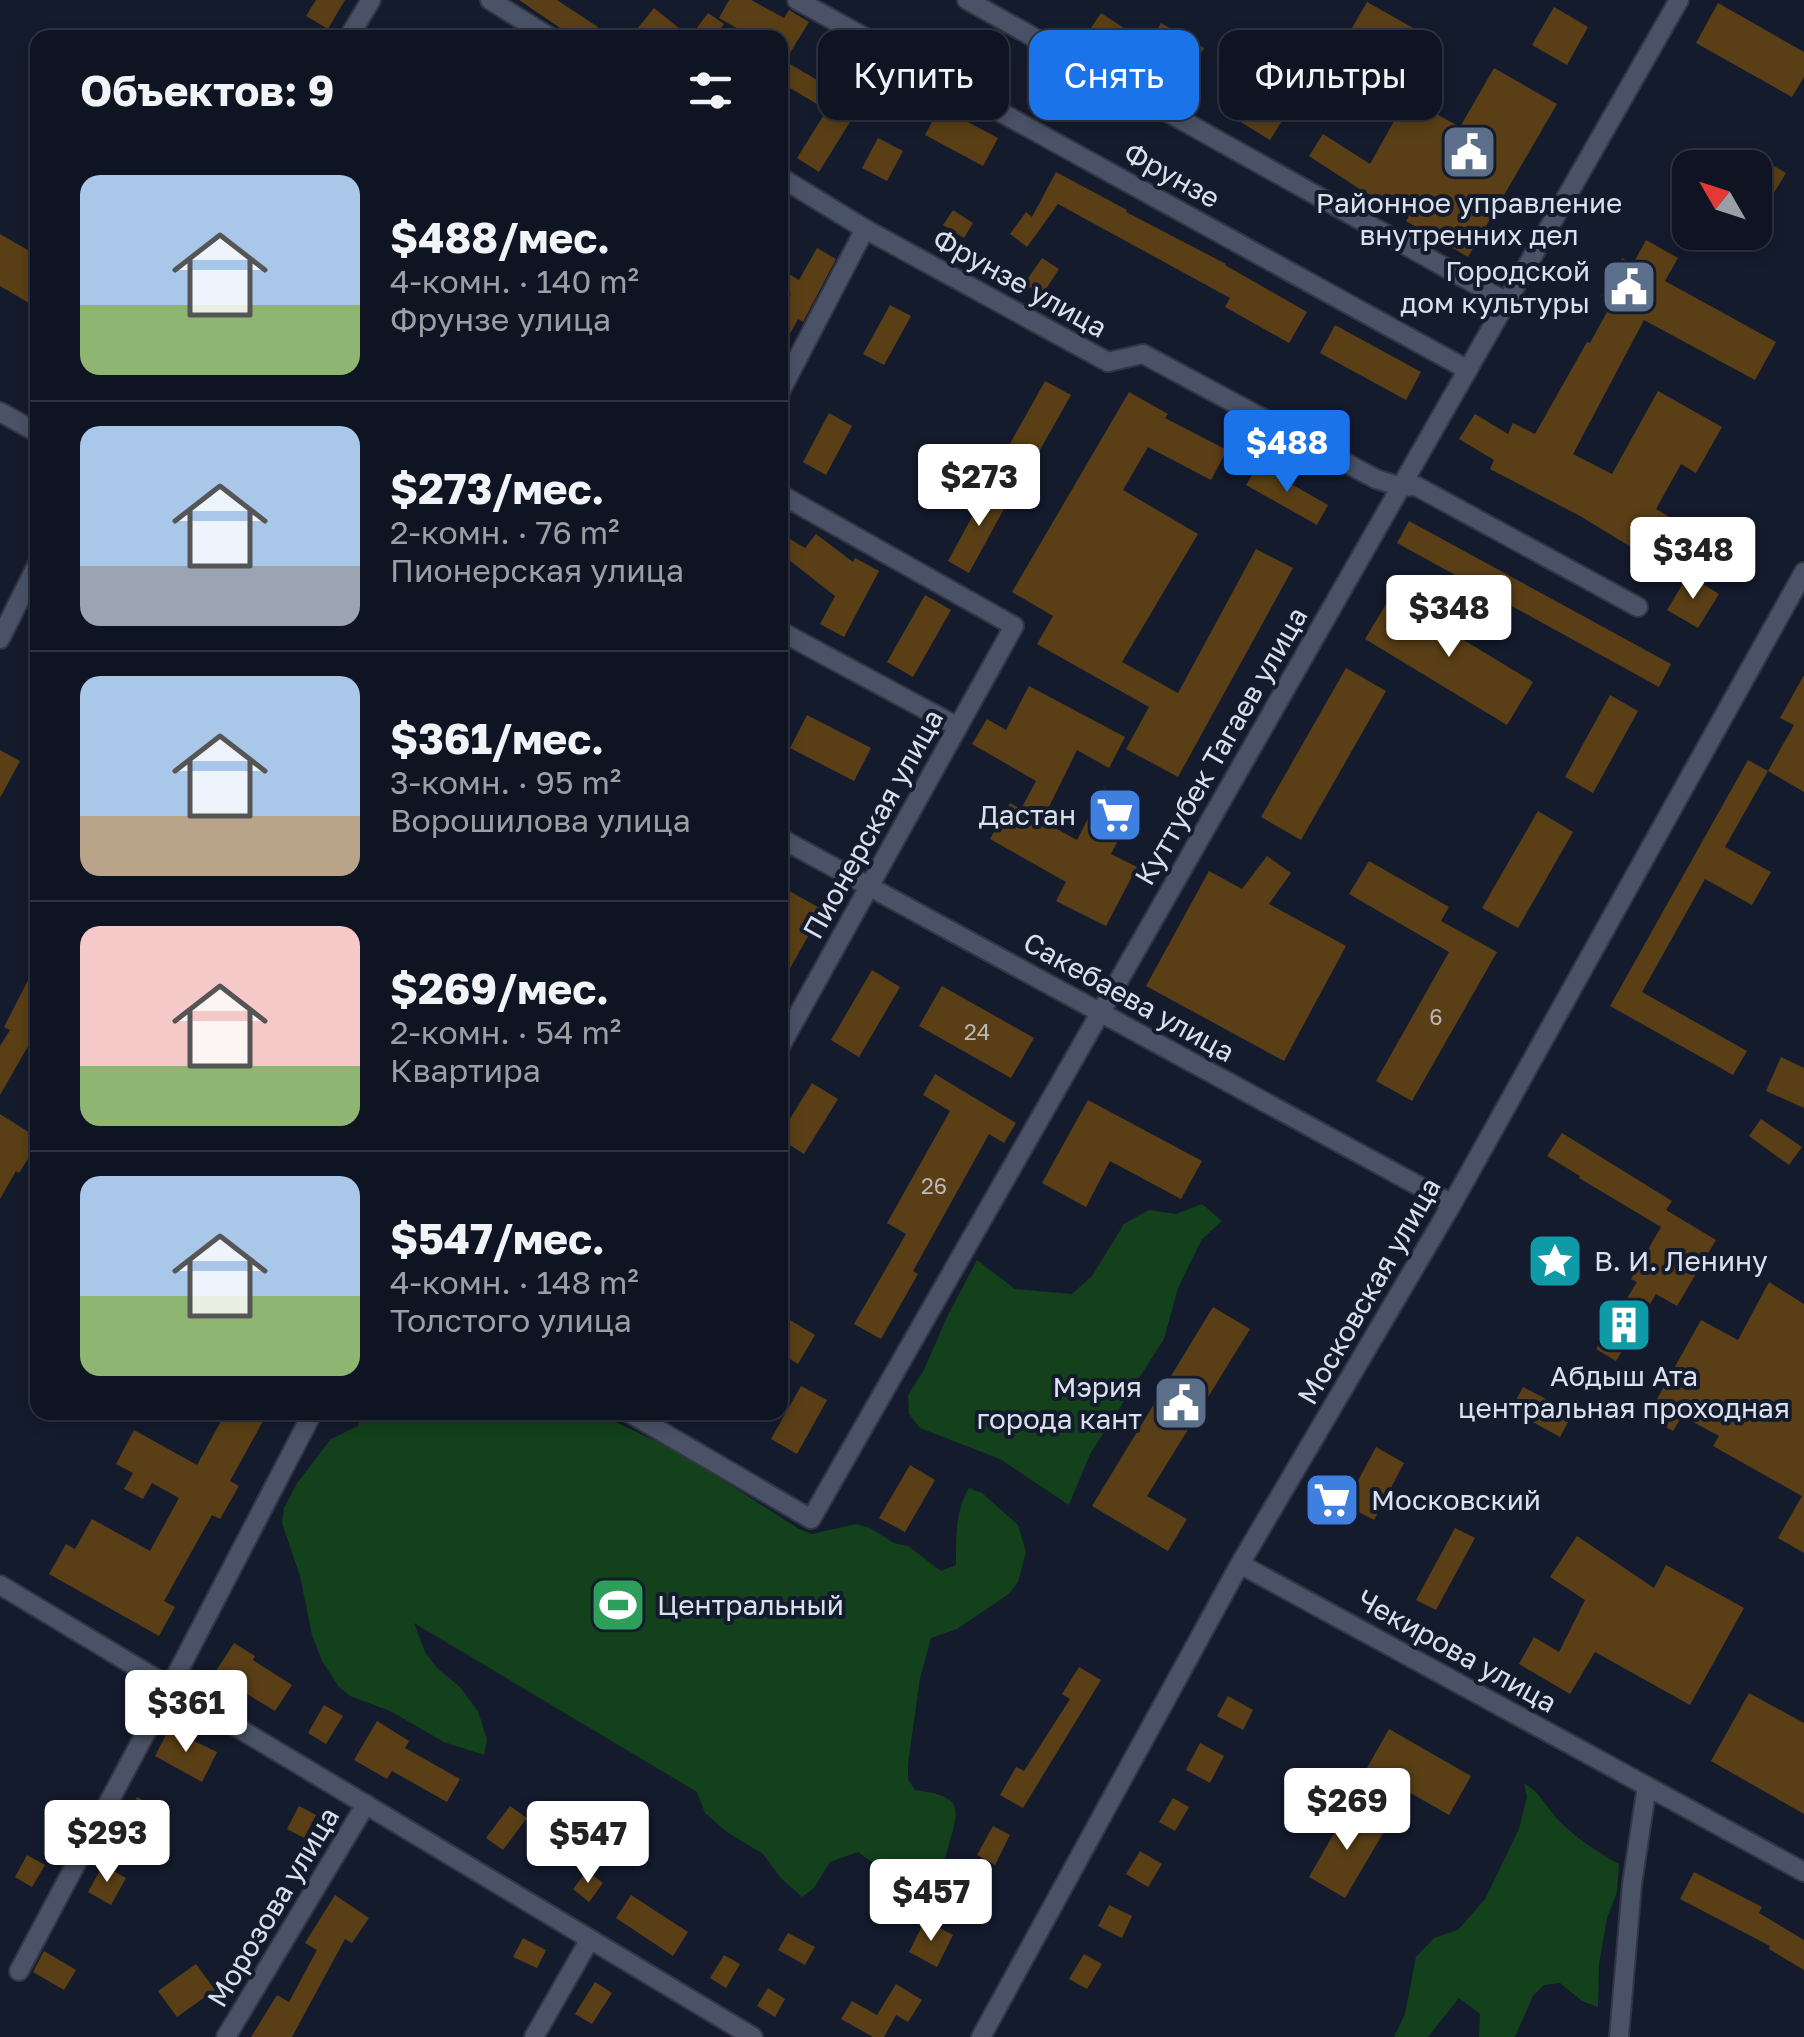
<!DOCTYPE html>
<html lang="ru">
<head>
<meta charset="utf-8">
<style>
	:root { --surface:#0f1422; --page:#181d2a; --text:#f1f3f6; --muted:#9b9ea5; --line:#2f3340; --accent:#1a73e8 }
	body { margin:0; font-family:"Golos Text",sans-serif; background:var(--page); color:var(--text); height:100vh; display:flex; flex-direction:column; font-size:38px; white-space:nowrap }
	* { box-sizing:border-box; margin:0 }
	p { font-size:32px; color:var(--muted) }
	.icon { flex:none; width:55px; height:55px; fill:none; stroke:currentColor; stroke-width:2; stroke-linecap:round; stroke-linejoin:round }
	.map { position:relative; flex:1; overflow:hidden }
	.sheet { position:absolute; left:30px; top:30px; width:758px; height:1390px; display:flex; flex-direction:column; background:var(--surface); border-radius:20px; box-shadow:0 5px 15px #0003,0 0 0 2px var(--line) }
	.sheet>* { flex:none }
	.guide { position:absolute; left:818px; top:30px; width:835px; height:90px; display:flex; gap:20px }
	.needle { width:65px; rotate:309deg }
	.tools { position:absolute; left:1672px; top:150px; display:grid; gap:20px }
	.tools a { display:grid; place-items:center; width:100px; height:100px; border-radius:20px; background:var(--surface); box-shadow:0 5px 15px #0003,0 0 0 2px var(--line); font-size:50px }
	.price { position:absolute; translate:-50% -85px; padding:0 22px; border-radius:10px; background:#fff; color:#222; font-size:32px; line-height:65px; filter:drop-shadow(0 2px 5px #0008) }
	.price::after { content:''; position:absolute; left:50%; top:60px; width:30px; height:22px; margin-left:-15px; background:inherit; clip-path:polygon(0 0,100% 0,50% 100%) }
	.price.active { background:var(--accent); color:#fff }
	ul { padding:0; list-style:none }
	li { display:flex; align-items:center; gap:30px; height:250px; padding:0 50px }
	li+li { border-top:2px solid var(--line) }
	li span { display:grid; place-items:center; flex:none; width:280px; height:200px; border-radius:20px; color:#555 }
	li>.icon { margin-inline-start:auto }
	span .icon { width:120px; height:120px; fill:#fffc; stroke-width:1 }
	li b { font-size:42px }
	h2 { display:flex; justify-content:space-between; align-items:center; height:120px; padding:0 50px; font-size:42px }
	.chip { padding:0 35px; border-radius:20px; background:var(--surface); box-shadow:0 5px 15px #0003,0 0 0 2px var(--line); font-size:35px; line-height:90px }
	.chip.active { background:var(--accent); color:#fff }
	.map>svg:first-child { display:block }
</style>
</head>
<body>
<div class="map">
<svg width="1804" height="2037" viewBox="0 0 1804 2037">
	<rect width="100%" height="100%" fill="#141b2d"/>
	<path fill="#13411c" d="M1202,1204L1222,1221L1202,1239L1178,1288L1164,1339L1090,1454L1069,1505L1000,1459L920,1428L909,1414L908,1395L924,1370L946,1319L977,1260L1015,1289L1072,1294L1092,1276L1124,1224L1149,1210L1176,1214Z
		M361,1412L596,1413L679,1452L799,1529L812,1534L856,1524L870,1528L894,1543L908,1546L941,1571L956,1565C956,1538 955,1511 969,1488L982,1493L1018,1525L1026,1552L1018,1582L1010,1593L957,1629L931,1638L920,1678L908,1764V1779L915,1790C970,1797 957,1812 946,1855C941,1871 945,1885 937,1901L924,1900L858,1852L830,1862L814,1888L802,1897L781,1878L763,1854L727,1832L705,1813L697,1792L414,1623L425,1652L437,1668L460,1687L478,1711L487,1740L484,1755L444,1742L390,1711L350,1696L339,1687L322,1661L312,1635L300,1576L282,1523L284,1508L297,1483L331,1439L358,1426Z
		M1524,1783C1540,1792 1546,1807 1558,1820C1576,1838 1597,1852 1619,1864L1617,1892L1607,1918L1599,1964L1598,2007L1582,2001L1560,1983L1544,1985L1533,1996L1515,2037H1479L1480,2014L1459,1998L1428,2037H1394L1405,2014L1416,1957L1434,1938L1458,1930L1485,1899L1519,1829L1527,1797Z"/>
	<path fill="#5a3f16" d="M316,0H345L328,29L306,16Z
		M519,0H557L598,27L591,38H575Z
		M729,0H751L784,18L789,10L809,22L785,61L817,80L835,48L889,78L873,107L863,101L819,172L797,158L827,110L780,82V38H754L719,18Z
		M1367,2L1415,29L1400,56L1352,28Z
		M1718,3L1804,52V77L1792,97L1696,43Z
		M1554,7L1588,27L1567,65L1532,45Z
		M654,8L690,37L708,13L724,24L714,38H630Z
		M1101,13L1124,28L1109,53L1085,37Z
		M1161,23L1204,48L1180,88L1138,62Z
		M1290,41L1326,59L1324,62L1365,85L1356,103L1315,80L1311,88L1304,85L1270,140L1226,113L1246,80L1264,91Z
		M1494,68L1557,104L1468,257L1406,221L1409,216L1358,188L1309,156L1323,134L1370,164L1407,98L1460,127Z
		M940,107L998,138L983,166L925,135Z
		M878,138L903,151L887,181L862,168Z
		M1755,155L1786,173L1755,224Z
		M1056,172L1127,210L1126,212L1226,264L1225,265L1307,312L1289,343L1225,307L1230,298L1058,204L1027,247L1010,234L1026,212L1032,217Z
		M953,210L973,223L964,238L943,225Z
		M0,234L38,256V289L29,303L0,286Z
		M1646,240L1678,258L1665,281L1776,342L1755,380L1644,320L1573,454L1612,474L1658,391L1722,427L1696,473L1681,464L1656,509L1688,528L1664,567L1580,516L1490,469L1494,460L1459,439L1475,414L1508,434L1513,423L1535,434L1587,342L1590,343L1612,303L1601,296L1622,258L1633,264Z
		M817,248L836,259L803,322L798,319L780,352V314L791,294L780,288V269L799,280Z
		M1042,258L1059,269L1042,295L1024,284Z
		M890,305L911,316L884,365L863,354Z
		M1335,325L1421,372L1406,400L1320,353Z
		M1045,381L1071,395L1032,464L1007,449Z
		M1129,392L1168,414L1165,418L1227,450L1211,480L1148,447L1123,490L1198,534L1122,662L1178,693L1256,549L1293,568L1178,777L1126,749L1149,707L1037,644L1053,616L1012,592Z
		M829,413L852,426L826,475L803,462Z
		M1258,465L1328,505L1317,525L1246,485Z
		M990,484L1011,496L969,573L948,561Z
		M1409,521L1671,664L1659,687L1397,543Z
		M780,533L805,548L816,534L853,562L855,558L879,571L844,637L820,624L835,596L780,553Z
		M1688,575L1719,594L1698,628L1667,610Z
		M925,595L951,610L913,677L887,662Z
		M1391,596L1533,682L1507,725L1365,639Z
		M1346,668L1386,691L1301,840L1261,817Z
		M1804,675V792L1768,771L1794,725L1780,718Z
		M1029,686L1125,737L1109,768L1077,750L1042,821L1077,840L1104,787L1137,804L1111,854L1137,867L1106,926L1056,901L1066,882L990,839L1010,803L1021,809L1036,781L972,744L987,719L1006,730Z
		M1610,695L1638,711L1593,793L1565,777Z
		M807,715L871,748L854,781L790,748Z
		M0,750L20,761L0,798Z
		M1748,760L1768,771L1725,847L1771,872L1752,905L1705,879L1642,992L1747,1051L1733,1075L1610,1006Z
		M1538,811L1573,832L1518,928L1482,908Z
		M1267,856L1291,873L1269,904L1346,946L1284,1061L1146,986L1209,871L1242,889Z
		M1369,861L1449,907L1441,921L1497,952L1412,1101L1376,1081L1449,952L1349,894Z
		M786,889L823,910L780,986V899Z
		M38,961V1029L0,1095V1046L10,1030L4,1027Z
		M872,970L900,987L859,1057L831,1040Z
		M942,986L1034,1038L1011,1078L919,1026Z
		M1781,1057L1804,1068V1108L1766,1091Z
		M935,1074L1016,1123L1004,1143L989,1134L913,1271L918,1274L881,1339L854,1324L906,1234L887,1223L950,1111L923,1095Z
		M812,1083L838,1099L804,1154L780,1139V1135Z
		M1088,1100L1202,1161L1181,1199L1110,1161L1086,1207L1042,1183Z
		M0,1114L38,1138V1143L19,1173L16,1171L0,1199Z
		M1761,1119L1802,1147L1789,1165L1749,1136Z
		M1562,1133L1672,1201L1666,1210L1716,1240L1677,1306L1656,1294L1616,1361L1596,1349L1637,1282L1631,1279L1661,1227L1579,1178L1580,1176L1547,1156Z
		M1769,1282L1804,1304V1553L1778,1538L1802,1496L1713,1446L1719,1436L1682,1416L1673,1431L1647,1417L1701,1320L1738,1340Z
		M1213,1307L1250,1329L1147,1496L1187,1519L1168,1551L1092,1506Z
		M780,1314L815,1335L798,1364L780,1353Z
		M801,1386L827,1400L797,1454L771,1439Z
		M1523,1387L1573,1413L1560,1437L1511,1410Z
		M226,1412H268L230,1481L239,1486L220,1519L212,1515L164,1601L175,1607L159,1636L49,1574L66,1544L75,1549L92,1519L150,1551L179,1498L152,1483L143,1499L124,1489L133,1473L116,1464L134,1430L197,1465Z
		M1376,1447L1404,1463L1374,1520L1345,1505Z
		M910,1465L935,1480L905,1532L879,1518Z
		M1455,1528L1475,1538L1436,1610L1416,1600Z
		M1577,1536L1654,1588L1666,1565L1744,1608L1690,1705L1595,1652L1570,1694L1519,1664L1534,1637L1559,1652L1585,1600L1550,1577Z
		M234,1643L255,1656L253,1660L292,1685L275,1711L214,1674Z
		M1079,1667L1101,1680L1023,1808L1000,1795L1016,1767L1024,1771L1070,1699L1062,1694Z
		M1749,1693L1804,1723V1814L1711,1761Z
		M1228,1696L1253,1710L1243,1730L1217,1716Z
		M324,1705L343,1716L326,1744L308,1733Z
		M377,1721L409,1741L405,1748L460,1779L447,1802L392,1771L387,1779L354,1760Z
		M169,1729L217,1752L202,1782L155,1756Z
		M1389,1729L1471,1776L1449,1815L1367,1768Z
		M1200,1743L1224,1756L1210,1783L1186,1770Z
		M137,1797L159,1809L138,1847L116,1835Z
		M1173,1798L1189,1807L1175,1831L1159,1822Z
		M299,1806L316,1815L304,1838L287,1829Z
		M510,1806L527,1818L503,1850L486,1838Z
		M1348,1809L1385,1830L1345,1898L1309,1877Z
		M993,1826L1010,1835L995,1865L977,1855Z
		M1140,1851L1162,1864L1148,1887L1126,1874Z
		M27,1855L45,1865L32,1887L15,1877Z
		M103,1865L126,1878L111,1905L88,1892Z
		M587,1871L603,1883L589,1902L573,1889Z
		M1694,1872L1762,1907L1759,1913L1804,1940V1970L1769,1949L1770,1946L1680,1899Z
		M966,1885L980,1893L966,1919L952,1911Z
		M335,1895L369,1918L352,1943L345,1939L292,2037H251L277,1995L289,2002L317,1950L305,1943Z
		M631,1895L688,1932L673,1956L616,1918Z
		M1109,1905L1132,1916L1122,1938L1098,1926Z
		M925,1920L953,1935L937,1967L909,1952Z
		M788,1933L815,1947L805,1965L778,1950Z
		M523,1938L546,1950L537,1968L513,1957Z
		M44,1951L76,1970L64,1990L33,1972Z
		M1084,1954L1102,1964L1087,1989L1069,1979Z
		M724,1955L740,1964L726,1988L710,1978Z
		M196,1964L215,1990L177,2017L158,1991Z
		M595,1982L612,1993L592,2024L575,2014Z
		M896,1984L922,2000L908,2022L896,2015L884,2037H873L841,2019L852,2001L877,2015Z
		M768,1988L785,1999L775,2017L757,2006Z"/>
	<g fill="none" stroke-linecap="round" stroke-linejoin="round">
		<g stroke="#333545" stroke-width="22">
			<path id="street" d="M490,0L551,38
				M797,0L1468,370
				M967,0L1507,302
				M348,38L371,0
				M780,177L865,229L1108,362L1143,354L1376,479L1401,487L1416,486L1638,607
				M780,392L865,229
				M0,412L38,433
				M780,494L1014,626L780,1047
				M780,631L958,727
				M0,639L38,563
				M780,838L1452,1204
				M628,1412L811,1519L1679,0
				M1240,1564L1804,1872
				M0,1585L753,2037
				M19,1971L170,1687L313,1412
				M226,2037L366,1804
				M534,2037L590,1939
				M981,2037L1240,1564L1452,1204L1804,572
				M1619,2037L1632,1884L1647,1786"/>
		</g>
		<use href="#street" stroke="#495267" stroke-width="18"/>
	</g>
	<defs>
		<g id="civic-square" transform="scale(2.875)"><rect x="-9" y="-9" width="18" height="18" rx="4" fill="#5c6f8a" stroke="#141b2d"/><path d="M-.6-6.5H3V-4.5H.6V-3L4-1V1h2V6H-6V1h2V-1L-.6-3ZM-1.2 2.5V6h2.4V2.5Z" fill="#fff"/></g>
		<g id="supermarket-square" transform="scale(2.875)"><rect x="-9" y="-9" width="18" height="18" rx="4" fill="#3f7fe0" stroke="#141b2d"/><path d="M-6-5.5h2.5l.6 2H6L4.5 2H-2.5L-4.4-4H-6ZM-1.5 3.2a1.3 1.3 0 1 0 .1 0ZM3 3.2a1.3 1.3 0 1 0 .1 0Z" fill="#fff"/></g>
		<g id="sight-square" transform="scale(2.875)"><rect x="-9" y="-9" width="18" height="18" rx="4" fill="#0f9aa8" stroke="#141b2d"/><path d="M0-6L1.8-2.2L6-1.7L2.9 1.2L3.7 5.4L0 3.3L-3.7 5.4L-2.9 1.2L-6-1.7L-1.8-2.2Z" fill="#fff"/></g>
		<g id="building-square" transform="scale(2.875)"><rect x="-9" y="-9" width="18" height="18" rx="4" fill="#0f9aa8" stroke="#141b2d"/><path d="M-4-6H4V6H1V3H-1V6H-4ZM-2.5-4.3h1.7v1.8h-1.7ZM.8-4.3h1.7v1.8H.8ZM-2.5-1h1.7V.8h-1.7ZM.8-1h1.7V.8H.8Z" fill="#fff"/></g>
		<g id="stadium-square" transform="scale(2.875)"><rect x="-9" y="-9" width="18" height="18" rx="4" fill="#2e9e5b" stroke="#141b2d"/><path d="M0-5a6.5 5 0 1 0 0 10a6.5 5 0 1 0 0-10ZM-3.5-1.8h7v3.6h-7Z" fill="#fff"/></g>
	</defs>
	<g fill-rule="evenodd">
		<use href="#civic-square" x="1469" y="152"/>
		<use href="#civic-square" x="1629" y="287"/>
		<use href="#supermarket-square" x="1115" y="815"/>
		<use href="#sight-square" x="1555" y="1261"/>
		<use href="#building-square" x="1624" y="1325"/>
		<use href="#civic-square" x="1181" y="1403"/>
		<use href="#supermarket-square" x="1332" y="1500"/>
		<use href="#stadium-square" x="618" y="1605"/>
	</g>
	<g text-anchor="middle" stroke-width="8" stroke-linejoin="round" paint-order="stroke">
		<g font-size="22" fill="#bbb8b7">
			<text x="1436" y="1025">6</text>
			<text x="977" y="1040">24</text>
			<text x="934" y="1194">26</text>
		</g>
		<g font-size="28" fill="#dbe0ed" stroke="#141b2d">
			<text transform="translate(1172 175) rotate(29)" y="10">Фрунзе</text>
			<text transform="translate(1020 283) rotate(29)" y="10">Фрунзе улица</text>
			<text transform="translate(1221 746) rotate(-60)" y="10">Куттубек Тагаев улица</text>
			<text transform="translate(873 824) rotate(-61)" y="10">Пионерская улица</text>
			<text transform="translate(1129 997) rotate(29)" y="10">Сакебаева улица</text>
			<text transform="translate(1369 1291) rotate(-60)" y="10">Московская улица</text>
			<text transform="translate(1457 1651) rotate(29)" y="10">Чекирова улица</text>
			<text transform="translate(273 1907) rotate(-59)" y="10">Морозова улица</text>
		</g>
		<g font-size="28" fill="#dbe0ed" stroke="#141b2d" text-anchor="end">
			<text x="1469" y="213" text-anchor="middle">Районное управление<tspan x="1469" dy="32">внутренних дел</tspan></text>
			<text x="1590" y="281">Городской<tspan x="1590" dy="32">дом культуры</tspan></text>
			<text x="1076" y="825">Дастан</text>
			<text x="1594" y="1271" text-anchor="start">В. И. Ленину</text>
			<text x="1624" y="1386" text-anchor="middle">Абдыш Ата<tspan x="1624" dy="32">центральная проходная</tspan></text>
			<text x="1142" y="1397">Мэрия<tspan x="1142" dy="32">города кант</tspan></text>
			<text x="1371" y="1510" text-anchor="start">Московский</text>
			<text x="657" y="1615" text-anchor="start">Центральный</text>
		</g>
	</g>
</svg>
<div class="tools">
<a><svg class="needle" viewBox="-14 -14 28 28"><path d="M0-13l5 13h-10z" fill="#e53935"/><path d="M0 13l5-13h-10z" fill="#9b9ea5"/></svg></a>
</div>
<b class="price active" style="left:1287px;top:495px">$488</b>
<b class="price" style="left:979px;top:529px">$273</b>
<b class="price" style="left:1693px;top:602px">$348</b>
<b class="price" style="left:1449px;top:660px">$348</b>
<b class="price" style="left:186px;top:1755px">$361</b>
<b class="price" style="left:1347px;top:1853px">$269</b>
<b class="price" style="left:107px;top:1885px">$293</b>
<b class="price" style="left:588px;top:1886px">$547</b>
<b class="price" style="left:931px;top:1944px">$457</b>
<div class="guide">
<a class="chip">Купить</a>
<a class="chip active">Снять</a>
<a class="chip">Фильтры</a>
</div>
<section class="sheet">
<h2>Объектов: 9<svg class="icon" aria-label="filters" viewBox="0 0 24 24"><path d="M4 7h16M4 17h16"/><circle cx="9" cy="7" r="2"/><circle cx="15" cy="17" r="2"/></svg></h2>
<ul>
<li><span style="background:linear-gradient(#a9c7e8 65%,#8fb573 0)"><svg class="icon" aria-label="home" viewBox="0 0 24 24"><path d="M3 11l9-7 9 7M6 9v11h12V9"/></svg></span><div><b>$488/мес.</b><p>4-комн. · 140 m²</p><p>Фрунзе улица</p></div></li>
<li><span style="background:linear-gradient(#a9c7e8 70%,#9aa5b1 0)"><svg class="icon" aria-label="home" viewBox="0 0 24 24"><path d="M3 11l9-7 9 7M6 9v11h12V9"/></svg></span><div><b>$273/мес.</b><p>2-комн. · 76 m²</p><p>Пионерская улица</p></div></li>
<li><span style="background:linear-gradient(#a9c7e8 70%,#b9a48a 0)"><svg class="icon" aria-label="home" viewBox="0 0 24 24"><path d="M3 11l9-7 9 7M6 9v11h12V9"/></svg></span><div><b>$361/мес.</b><p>3-комн. · 95 m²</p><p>Ворошилова улица</p></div></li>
<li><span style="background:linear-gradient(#f6c9c9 70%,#8fb573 0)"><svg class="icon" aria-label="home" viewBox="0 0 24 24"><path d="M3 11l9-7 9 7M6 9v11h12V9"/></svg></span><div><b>$269/мес.</b><p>2-комн. · 54 m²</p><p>Квартира</p></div></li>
<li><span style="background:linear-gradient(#a9c7e8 60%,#8fb573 0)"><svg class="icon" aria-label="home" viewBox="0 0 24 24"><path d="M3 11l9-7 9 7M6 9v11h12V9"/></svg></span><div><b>$547/мес.</b><p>4-комн. · 148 m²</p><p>Толстого улица</p></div></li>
</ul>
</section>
</div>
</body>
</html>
